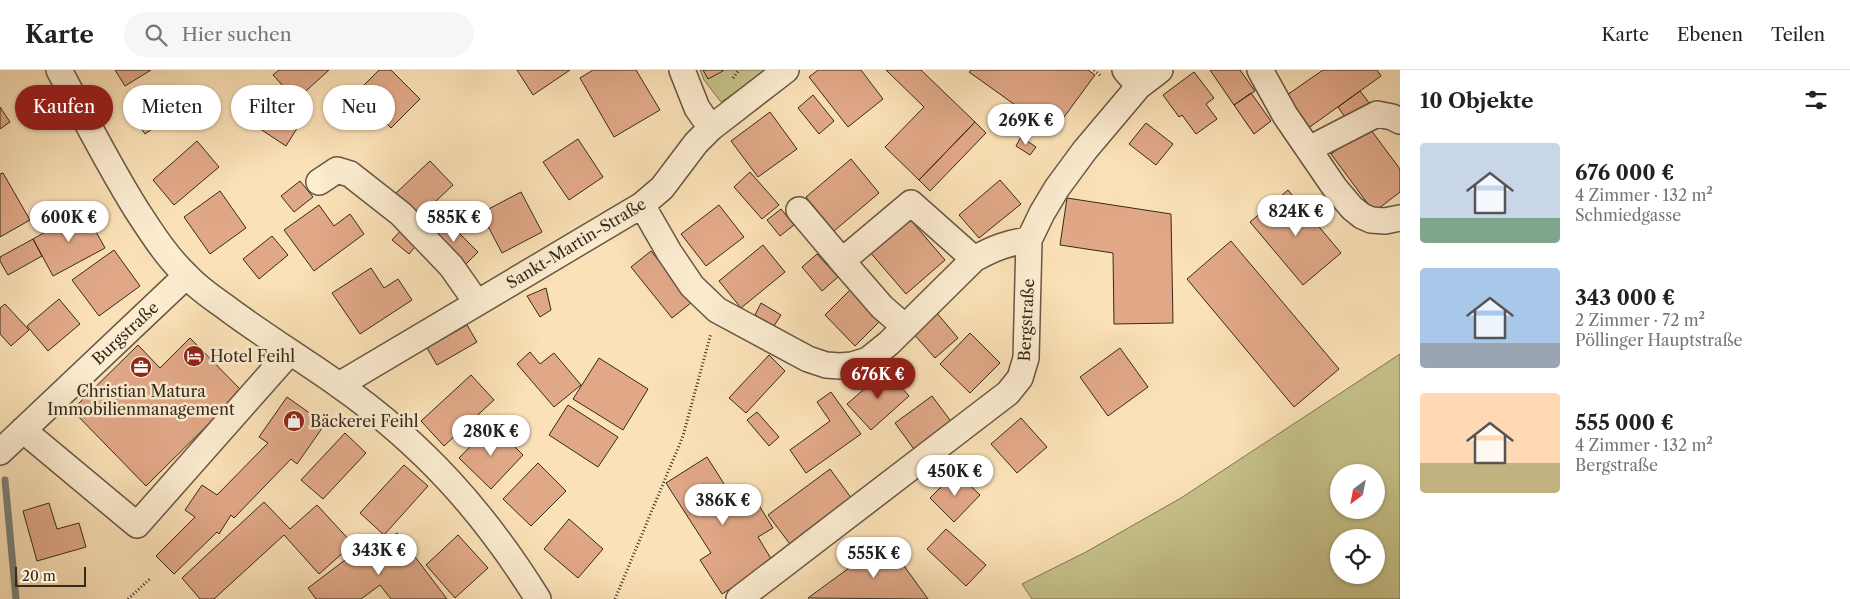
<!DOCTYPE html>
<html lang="de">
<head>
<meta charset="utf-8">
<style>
	:root { --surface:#fff; --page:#f6f6f6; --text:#222; --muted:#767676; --line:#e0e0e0; --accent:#8f2418 }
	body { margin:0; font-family:"Libre Caslon Text",serif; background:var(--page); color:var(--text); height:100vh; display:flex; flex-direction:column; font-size:19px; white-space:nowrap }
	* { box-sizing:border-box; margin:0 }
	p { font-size:16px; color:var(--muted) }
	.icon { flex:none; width:28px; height:28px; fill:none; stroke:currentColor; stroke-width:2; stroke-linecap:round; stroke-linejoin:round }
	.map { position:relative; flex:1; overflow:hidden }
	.drawer { display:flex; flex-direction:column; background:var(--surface); width:450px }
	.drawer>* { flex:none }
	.top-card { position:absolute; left:15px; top:15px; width:475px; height:45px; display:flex; gap:10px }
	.needle { width:32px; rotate:212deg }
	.controls { position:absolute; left:1330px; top:394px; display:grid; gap:10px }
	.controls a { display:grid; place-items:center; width:55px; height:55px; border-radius:50%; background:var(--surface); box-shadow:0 1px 4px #0004; font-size:25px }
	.scale { position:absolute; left:15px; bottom:12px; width:71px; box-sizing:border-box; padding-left:5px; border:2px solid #36291d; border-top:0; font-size:14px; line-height:18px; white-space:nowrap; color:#36291d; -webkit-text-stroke:4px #fcecd0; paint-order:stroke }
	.price { position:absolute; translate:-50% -42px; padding:0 11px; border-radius:18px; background:#fff; color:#222; font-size:16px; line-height:32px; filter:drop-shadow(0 1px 2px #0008) }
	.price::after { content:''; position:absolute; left:50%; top:30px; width:15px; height:11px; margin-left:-8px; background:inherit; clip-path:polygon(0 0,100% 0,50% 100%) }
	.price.on { background:var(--accent); color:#fff }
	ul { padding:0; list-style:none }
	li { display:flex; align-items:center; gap:15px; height:125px; padding:0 20px }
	li span { display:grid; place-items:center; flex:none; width:140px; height:100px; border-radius:5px; color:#555 }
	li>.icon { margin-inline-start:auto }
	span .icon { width:60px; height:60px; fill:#fffc; stroke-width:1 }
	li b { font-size:21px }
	h2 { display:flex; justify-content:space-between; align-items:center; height:60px; padding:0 20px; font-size:21px }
	.pill { padding:0 18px; border-radius:22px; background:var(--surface); box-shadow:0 1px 4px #0004; font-size:18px; line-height:45px }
	.pill.on { background:var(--accent); color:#fff }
	header { display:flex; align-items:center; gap:30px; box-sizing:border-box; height:70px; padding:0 25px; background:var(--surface); border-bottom:1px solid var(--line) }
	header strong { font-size:24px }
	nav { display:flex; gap:28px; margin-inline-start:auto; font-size:18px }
	.search { width:350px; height:45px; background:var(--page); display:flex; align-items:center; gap:12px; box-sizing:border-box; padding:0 18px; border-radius:28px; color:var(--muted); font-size:19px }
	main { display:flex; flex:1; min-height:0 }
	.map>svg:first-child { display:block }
</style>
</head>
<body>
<header>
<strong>Karte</strong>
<div class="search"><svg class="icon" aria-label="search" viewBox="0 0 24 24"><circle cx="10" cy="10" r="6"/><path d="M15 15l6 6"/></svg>Hier suchen</div>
<nav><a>Karte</a><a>Ebenen</a><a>Teilen</a></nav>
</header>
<main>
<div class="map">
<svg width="1400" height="529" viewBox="0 0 1400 529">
	<rect width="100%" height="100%" fill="#fbe1b7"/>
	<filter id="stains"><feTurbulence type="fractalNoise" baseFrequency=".004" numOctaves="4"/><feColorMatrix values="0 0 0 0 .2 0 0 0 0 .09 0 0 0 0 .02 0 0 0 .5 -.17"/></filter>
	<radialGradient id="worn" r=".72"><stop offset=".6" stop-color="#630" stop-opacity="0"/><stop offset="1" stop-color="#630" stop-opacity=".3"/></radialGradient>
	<path fill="#c6c189" stroke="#7e7553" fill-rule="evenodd" d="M700,0H767L721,32L704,10Z
		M1400,284V529H1032L1022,514L1086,482L1181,428ZM1339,402H1376V440H1339ZM1339,468H1376V505H1339Z"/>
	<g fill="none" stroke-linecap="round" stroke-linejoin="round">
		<path stroke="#78817b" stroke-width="7" d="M5,410L16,529"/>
	</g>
	<path fill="#e1a888" stroke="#36291d" d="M115,0H151L125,16Z
		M279,0H329L296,30L273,5Z
		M379,0H391L420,29L391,58L356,23Z
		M517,0H570L533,25Z
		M593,0H636L660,40L614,67L580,8Z
		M703,0H723V1L708,9Z
		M818,0H861L883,29L848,57L809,7Z
		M886,0H921L975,52L919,110L885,77L924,37Z
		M971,0H1088L1095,5L1053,62L969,2Z
		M1210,0H1240L1255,21L1234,35Z
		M1323,0H1377L1381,6L1307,59L1284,27Z
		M1194,2L1214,28L1206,34L1217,49L1196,64L1182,45L1179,47L1163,25Z
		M161,17L178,41L145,64L128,39Z
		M271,21L306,44L286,76L251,53Z
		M1360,21L1370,34L1347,50L1338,37Z
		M1251,23L1271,51L1254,64L1234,35Z
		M813,25L834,51L819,64L798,38Z
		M0,37L10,52L0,59Z
		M770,42L797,79L758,107L731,71Z
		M975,52L986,63L930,121L919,110Z
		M1146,53L1173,74L1156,95L1129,74Z
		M1368,56L1400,99V122L1374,142L1331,84Z
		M1021,67L1036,77L1030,85L1016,76Z
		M578,69L603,107L569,130L543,92Z
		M197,71L219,97L174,135L153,110Z
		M851,89L879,123L834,161L806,127Z
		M430,91L453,115L419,147L396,123Z
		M750,102L779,135L762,149L734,117Z
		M3,103L30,150L0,167V104Z
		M1000,110L1021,134L979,168L959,145Z
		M300,111L313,127L294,142L281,126Z
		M1288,120L1341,183L1303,215L1250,152Z
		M220,121L246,158L210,184L184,147Z
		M521,122L542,162L502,183L481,143Z
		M1067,128L1171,144L1173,253L1114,254L1113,183L1060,175Z
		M319,135L334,156L350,144L364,164L314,201L284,160Z
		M719,135L744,167L706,196L681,164Z
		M781,139L794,155L780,166L767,150Z
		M84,140L105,178L53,206L33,169Z
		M908,147L945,190L906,224L869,181Z
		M445,149L478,182L463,197L430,163Z
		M403,158L419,172L409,184L392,170Z
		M272,166L288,185L259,209L243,189Z
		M33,169L42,186L8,205L0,191V187Z
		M1231,171L1339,299L1294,337L1187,209Z
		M763,175L785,202L741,238L719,211Z
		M114,180L140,216L99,246L72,210Z
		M651,181L692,232L672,248L631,197Z
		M817,184L838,207L822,221L802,197Z
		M371,198L384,218L398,209L412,230L360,264L332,223Z
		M546,218L551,240L540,247L527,226Z
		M850,220L880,251L855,276L825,245Z
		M59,229L80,254L48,281L27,256Z
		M761,233L781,245L774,256L755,245Z
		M5,234L29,260L11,276L0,264V238Z
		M936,242L958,268L935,288L912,262Z
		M467,255L477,272L437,295L427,278Z
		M970,263L1000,293L970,323L940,294Z
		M190,268L242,321L146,416L72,340L138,275L160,298Z
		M1120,278L1148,317L1108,346L1080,307Z
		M530,282L540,294L554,283L581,315L554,337L517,294Z
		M769,285L785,301L746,343L729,328Z
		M599,288L648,319L623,360L573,329Z
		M886,300L909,326L871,360L847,334Z
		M471,305L494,330L444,376L421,351Z
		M831,322L861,364L806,403L790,380L830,351L817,332Z
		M932,326L953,354L916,382L895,353Z
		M287,327L325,354L297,394L291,389L234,448L231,445L219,464L217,462L174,504L156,486L195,447L185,440L202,415L217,425L268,373L259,367Z
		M568,335L618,367L598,397L549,365Z
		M757,342L779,367L769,376L747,350Z
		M1021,348L1047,377L1017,403L991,374Z
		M492,354L523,385L491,419L459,388Z
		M345,363L366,383L323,429L301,410Z
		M707,387L740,439L755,429L773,458L758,467L773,492L722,524L700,490L711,483L666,413Z
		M538,393L566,421L531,456L503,429Z
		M404,395L428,416L384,465L360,443Z
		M830,399L855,433L793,478L768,445Z
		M956,402L980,425L954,452L930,428Z
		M264,432L290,459L317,435L353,474L319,504L284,465L214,529H200L182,508Z
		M49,433L57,459L79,453L86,477L37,491L23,441Z
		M569,449L603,479L578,508L544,479Z
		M946,459L986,495L966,516L927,479Z
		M397,463L447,529H391L380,515L361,529H316L308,518L361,478L367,486Z
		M458,465L488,498L455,528L426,495Z
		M886,471L928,529L808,528Z"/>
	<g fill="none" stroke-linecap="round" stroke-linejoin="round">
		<g stroke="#675744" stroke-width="28">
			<path id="minor" d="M59,0C84,47 108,94 136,139C151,162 166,186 186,205C197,217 211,227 224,236C261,264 301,288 339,315C423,374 484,442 538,529
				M682,0L697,38L711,58
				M1125,0L1139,16
				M1260,0L1285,45L1335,118L1352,138L1362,146L1371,150L1385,151L1400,148
				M1309,79L1377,44L1392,47L1400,51
				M319,112L337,100L350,104L401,144L451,196L477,233
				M642,135L669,182L692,216L717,240L808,289L826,295L840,296L852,295L868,290L889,273L974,189C994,178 1007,173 1029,170
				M799,140L842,191
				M905,257L882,237L842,191L911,133L974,189
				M339,315L642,135L662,118L696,73L711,58L786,0
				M23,360L137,455L290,282
				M0,382L186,206
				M739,529L1008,323L1020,308L1026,288L1029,170L1042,143L1057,118L1085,80L1139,16L1160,0"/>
		</g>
		<path stroke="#36291d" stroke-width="3" stroke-dasharray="1 2.5" stroke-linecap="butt" d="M1094,0L1101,6
			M733,8L739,0
			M128,529L151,508
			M615,529L683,366L711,263"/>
		<use href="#minor" stroke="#fcecd0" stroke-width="25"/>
	</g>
	<defs>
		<g id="hotel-disc" transform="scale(1.125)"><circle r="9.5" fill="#8f2418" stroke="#fcecd0"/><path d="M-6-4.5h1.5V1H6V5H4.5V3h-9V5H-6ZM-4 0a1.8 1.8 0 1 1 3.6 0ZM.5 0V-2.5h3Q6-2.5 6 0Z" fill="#fff"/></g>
		<g id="office-disc" transform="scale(1.125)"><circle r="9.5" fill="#8f2418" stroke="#fcecd0"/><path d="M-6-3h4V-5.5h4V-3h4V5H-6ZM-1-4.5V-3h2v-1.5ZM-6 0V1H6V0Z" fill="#fff"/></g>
		<g id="shop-disc" transform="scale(1.125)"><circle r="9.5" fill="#8f2418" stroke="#fcecd0"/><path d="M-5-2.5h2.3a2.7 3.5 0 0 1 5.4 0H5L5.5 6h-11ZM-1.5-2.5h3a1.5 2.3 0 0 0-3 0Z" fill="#fff"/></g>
	</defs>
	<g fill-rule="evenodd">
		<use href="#hotel-disc" x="194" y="286"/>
		<use href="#office-disc" x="141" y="297"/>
		<use href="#shop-disc" x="294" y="351"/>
	</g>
	<g text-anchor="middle" stroke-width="5" stroke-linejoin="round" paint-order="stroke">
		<g font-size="16" fill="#36291d" stroke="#fcecd0">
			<text transform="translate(576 173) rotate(-31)" y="6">Sankt-Martin-Straße</text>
			<text transform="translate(1026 250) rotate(-87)" y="6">Bergstraße</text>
			<text transform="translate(125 263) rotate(-43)" y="6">Burgstraße</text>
		</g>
		<g font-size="16" fill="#36291d" stroke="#fcecd0" text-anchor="start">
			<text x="210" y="292">Hotel Feihl</text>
			<text x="141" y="327" text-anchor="middle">Christian Matura<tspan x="141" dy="18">Immobilienmanagement</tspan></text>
			<text x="310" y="357">Bäckerei Feihl</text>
		</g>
	</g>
	<rect width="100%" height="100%" filter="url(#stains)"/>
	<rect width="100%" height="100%" fill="url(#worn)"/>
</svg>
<div class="controls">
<a><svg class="needle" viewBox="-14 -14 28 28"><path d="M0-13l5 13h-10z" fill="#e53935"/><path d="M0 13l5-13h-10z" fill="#767676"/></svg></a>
<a><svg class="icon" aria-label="locate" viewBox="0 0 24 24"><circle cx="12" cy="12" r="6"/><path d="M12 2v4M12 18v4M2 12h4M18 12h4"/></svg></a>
</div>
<div class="scale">20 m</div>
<b class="price" style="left:1026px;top:76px">269K €</b>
<b class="price" style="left:1296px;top:167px">824K €</b>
<b class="price" style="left:69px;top:173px">600K €</b>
<b class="price" style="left:454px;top:173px">585K €</b>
<b class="price on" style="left:878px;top:330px">676K €</b>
<b class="price" style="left:491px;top:387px">280K €</b>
<b class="price" style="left:955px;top:427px">450K €</b>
<b class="price" style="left:723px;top:456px">386K €</b>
<b class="price" style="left:379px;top:506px">343K €</b>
<b class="price" style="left:874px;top:509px">555K €</b>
<div class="top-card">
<a class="pill on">Kaufen</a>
<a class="pill">Mieten</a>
<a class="pill">Filter</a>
<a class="pill">Neu</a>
</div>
</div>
<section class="drawer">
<h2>10 Objekte<svg class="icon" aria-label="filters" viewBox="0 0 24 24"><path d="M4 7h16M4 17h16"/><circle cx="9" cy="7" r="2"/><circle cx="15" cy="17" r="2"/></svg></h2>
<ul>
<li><span style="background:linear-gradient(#c9d6e8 75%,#7fa58c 0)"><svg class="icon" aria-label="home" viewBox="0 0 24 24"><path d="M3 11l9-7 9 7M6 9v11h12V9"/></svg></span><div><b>676 000 €</b><p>4 Zimmer · 132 m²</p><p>Schmiedgasse</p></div></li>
<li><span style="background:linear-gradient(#a9c7e8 75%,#9aa5b1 0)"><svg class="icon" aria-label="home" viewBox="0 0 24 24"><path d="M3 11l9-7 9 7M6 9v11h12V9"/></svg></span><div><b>343 000 €</b><p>2 Zimmer · 72 m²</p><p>Pöllinger Hauptstraße</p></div></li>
<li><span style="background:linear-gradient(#ffd9b3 70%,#c2b280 0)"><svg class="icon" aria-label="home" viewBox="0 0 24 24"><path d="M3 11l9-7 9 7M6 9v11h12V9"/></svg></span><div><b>555 000 €</b><p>4 Zimmer · 132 m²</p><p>Bergstraße</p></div></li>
</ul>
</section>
</main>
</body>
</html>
